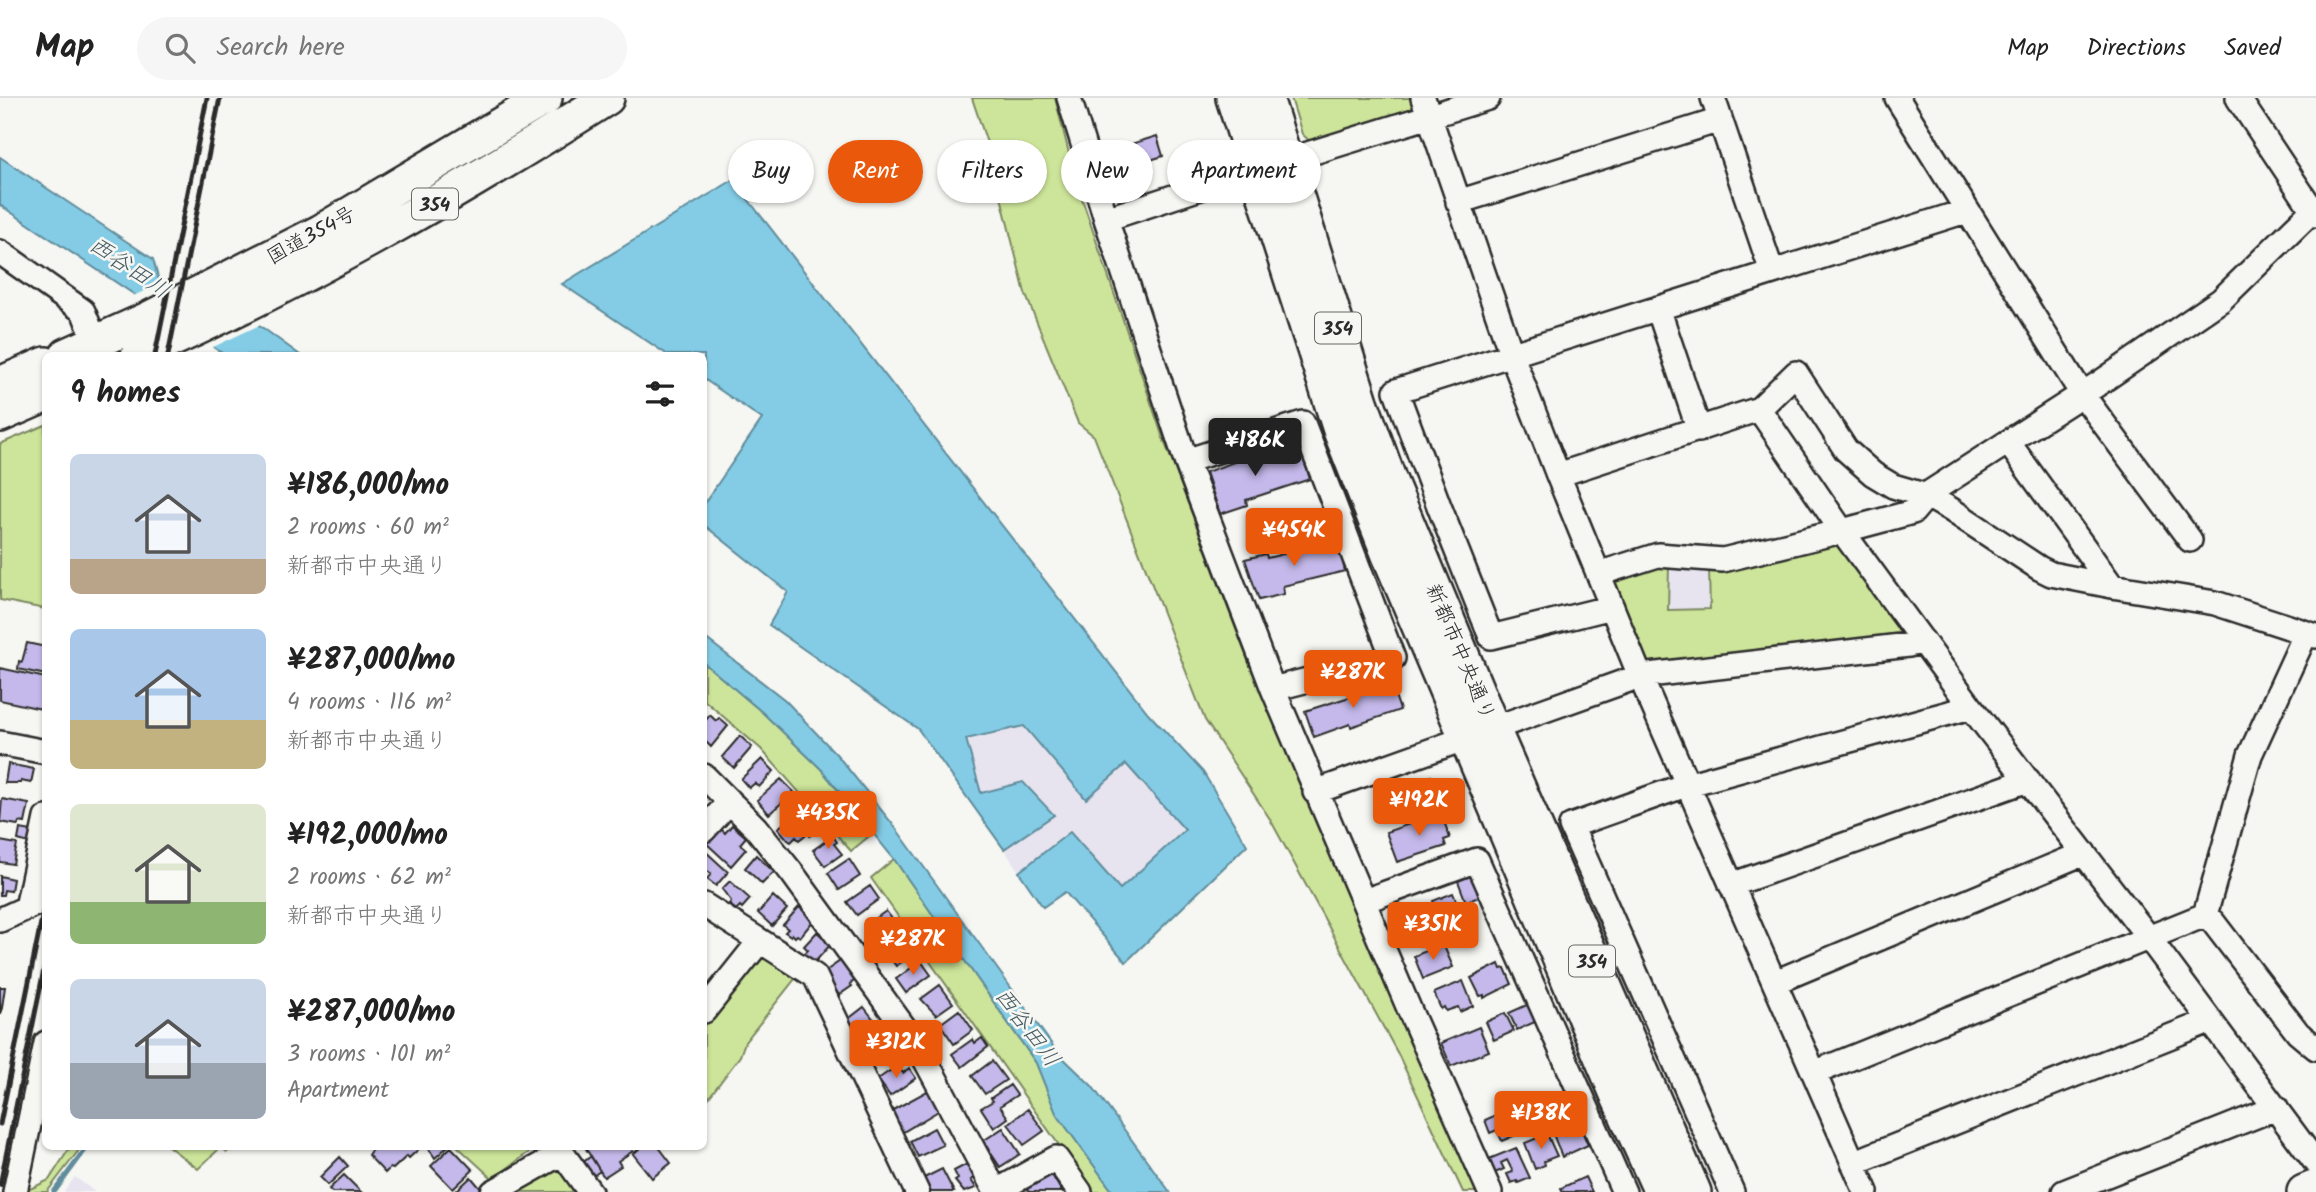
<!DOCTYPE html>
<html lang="en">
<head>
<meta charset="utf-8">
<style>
	:root { --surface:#fff; --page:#f6f6f6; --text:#222; --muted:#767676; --line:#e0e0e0; --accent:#ea580c }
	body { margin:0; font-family:Kalam,"Klee One",sans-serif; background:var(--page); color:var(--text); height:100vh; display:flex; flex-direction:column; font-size:26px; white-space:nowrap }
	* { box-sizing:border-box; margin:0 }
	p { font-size:23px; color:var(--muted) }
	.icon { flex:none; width:38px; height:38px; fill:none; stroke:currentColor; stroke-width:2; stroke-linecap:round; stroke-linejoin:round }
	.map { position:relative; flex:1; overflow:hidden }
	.sheet { position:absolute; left:42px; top:254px; width:665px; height:798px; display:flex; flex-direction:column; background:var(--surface); border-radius:10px; box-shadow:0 2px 5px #0004 }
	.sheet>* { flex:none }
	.guide { position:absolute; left:728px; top:42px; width:665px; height:63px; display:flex; gap:14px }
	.price { position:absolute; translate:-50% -60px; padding:0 16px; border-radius:7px; background:var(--accent); color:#fff; font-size:23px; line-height:46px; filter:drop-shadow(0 2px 4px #0008) }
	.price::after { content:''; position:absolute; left:50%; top:42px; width:21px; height:16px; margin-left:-10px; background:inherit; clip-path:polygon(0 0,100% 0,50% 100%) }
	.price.on { background:#222; color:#fff }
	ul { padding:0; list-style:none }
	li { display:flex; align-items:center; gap:21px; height:175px; padding:0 28px }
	li span { display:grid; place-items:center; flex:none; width:196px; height:140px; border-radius:10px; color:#555 }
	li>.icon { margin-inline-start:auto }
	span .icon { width:84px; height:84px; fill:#fffc; stroke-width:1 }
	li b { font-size:30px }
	h2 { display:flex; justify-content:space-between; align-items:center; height:84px; padding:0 28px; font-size:30px }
	.pill { padding:0 24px; border-radius:32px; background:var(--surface); box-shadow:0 2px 5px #0004; font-size:24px; line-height:63px }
	.pill.on { background:var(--accent); color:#fff }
	header { display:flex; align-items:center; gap:42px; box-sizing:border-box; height:98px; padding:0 35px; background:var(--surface); border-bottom:2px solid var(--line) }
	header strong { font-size:33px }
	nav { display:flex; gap:38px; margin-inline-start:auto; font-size:24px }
	.search { width:490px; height:63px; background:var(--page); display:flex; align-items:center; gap:18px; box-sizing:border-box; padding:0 24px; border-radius:38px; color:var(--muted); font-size:26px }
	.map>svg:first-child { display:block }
</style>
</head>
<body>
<header>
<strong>Map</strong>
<div class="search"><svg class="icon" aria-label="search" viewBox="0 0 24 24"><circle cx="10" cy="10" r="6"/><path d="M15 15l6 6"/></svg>Search here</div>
<nav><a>Map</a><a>Directions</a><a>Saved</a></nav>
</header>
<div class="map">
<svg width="2316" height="1094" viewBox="0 0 2316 1094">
	<rect width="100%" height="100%" fill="#f6f6f2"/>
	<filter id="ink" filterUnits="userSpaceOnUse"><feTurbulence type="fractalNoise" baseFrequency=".0143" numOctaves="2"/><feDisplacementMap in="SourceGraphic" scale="14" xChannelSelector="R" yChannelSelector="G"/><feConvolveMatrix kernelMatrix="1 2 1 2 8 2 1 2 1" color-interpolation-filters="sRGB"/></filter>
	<g filter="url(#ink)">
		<path fill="#e7e4f0" d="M1669,467L1709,470L1711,511L1668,512Z
			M1024,628L1086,701L1125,666L1185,732L1120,791L1070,734L1019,774L1004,751L1053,717L981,695L966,641Z
			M75,1079L95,1094H64Z"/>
		<path fill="#cde59a" stroke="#7c8862" stroke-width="2" d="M972,0H1055L1076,83L1163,340L1251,570L1479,1094H1463L1398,956L1270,721L1205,622L1094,338L1078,325L1025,195L989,51Z
			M1291,0H1420L1416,11L1313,46L1302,36Z
			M45,327V511L0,502V346Z
			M1834,444L1842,446L1906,533L1903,540L1651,568L1644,563L1611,486L1616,479L1662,467H1669L1668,512L1710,511L1709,470Z
			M704,565L762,614L821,671L873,735L851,753L761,651L704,602Z
			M894,761L1036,965L1056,1015L1113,1094H1092L871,780Z
			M758,855L798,877L745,944L740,958L704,1006V925Z
			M71,1048H82L47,1094H28V1092L49,1082Z
			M168,1048H236L227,1054L221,1049L198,1071Z
			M457,1048H537L493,1081Z
			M558,1067L582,1094H506Z"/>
		<path fill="#84cce5" stroke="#608c9b" stroke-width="2" d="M0,59L153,161L159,183L263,230L300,257H225L0,107Z
			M733,82L1148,615L1203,674L1247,747L1126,864L1065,794L1043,809L1019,774L1070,734L1120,791L1185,732L1126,666L1086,701L1024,628L966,641L981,695L1023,684L1054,717L1004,751L918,631L769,527L788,494L704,427V406L762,321L704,281V257H668L562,186Z
			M704,539L785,602L837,657L895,729L1058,955L1092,988L1170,1094H1113L1056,1015L1036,965L894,761L821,671L762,614L704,565Z"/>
		<path fill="#f6f6f2" d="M167,183L262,226L209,251L133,198Z"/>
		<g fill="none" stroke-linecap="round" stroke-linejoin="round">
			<path stroke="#608c9b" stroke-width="5" d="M54,1094L88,1048"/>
		</g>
		<path fill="#c4b9ea" stroke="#2b2b2b" stroke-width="2" d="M1157,38L1163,58L1118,72L1112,52Z
			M1140,68L1147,91L1122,98L1115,76Z
			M1300,350L1310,381L1246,402L1247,407L1220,416L1206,374L1240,362L1239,359L1260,353L1263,362Z
			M1318,441L1320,448L1334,444L1336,449H1339L1345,473L1283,488L1284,496L1259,502L1245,461L1266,456L1267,460L1300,452L1298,446Z
			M27,545L46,549V577L18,571L19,563L22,564Z
			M0,570L46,580V612L0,602Z
			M1391,586L1400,612L1351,629L1350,626L1314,639L1305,613Z
			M710,617L716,623L719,620L728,628L711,649L704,642V624Z
			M740,638L752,649L734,670L722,659Z
			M762,661L774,673L759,689L755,685L749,690L741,681Z
			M8,666L34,671L31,685L21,683V685H5Z
			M1431,678L1442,709L1416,718L1405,687Z
			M781,681L794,694L769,716L757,702Z
			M2,701L29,706L25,725L19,724L18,727L0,724Z
			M809,707L824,727L810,738L808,735L799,742L796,739L791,744L788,742L778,730Z
			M1441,715L1450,740L1444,742L1446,748L1397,764L1386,734Z
			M732,727L746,739L740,746L746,751L731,768L706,745L720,730L725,735Z
			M20,731L32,733L29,745L18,742Z
			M833,738L837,744L834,746L842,756L825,768L813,752Z
			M0,743L17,746L13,766L0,764Z
			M704,752L728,774L716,788L707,781L711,776L705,771L704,772Z
			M756,757L774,774L762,786L745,770Z
			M849,761L860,778L839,792L828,775Z
			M1475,776L1484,797L1466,804L1458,783Z
			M0,778L13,781L11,793L4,792L3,797H0Z
			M730,783L750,801L742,810L740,808L736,812L729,806L731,803L722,791Z
			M870,788L879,801L857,817L847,804Z
			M1453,795L1463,820L1443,828L1433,803Z
			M773,798L787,811L772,828L758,815Z
			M1428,806L1435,825L1419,831L1412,811Z
			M799,809L814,822L800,839L797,837L795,839L792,836L791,838L785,834L788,831L783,827Z
			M886,813L896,826L876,841L869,831L872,829L869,825Z
			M817,834L831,846L815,864L804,856L808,852L804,848Z
			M906,840L916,854L896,868L886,854Z
			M1443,846L1453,869L1423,881L1414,858Z
			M843,861L857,881L850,886L852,888L839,897L823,875Z
			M921,863L931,877L906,895L896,881Z
			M1499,866L1501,871L1505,870L1512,886L1484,900V897L1480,898L1471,880Z
			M1463,883L1473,908L1460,914L1458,909L1446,913L1444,909L1441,911L1434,895Z
			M940,887L953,905L936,917L921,901Z
			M0,889H5L1,916H0Z
			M1529,906L1537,923L1517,932L1509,915Z
			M864,909L878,927L861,940L847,922Z
			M959,912L973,932L954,946L940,926Z
			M1505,915L1514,933L1494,942L1486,924Z
			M1479,929L1489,953L1451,968L1441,945Z
			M893,938L905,955L894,963L889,957L882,963L874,953Z
			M982,940L988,949L962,969L952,956L973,941L975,945Z
			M992,963L1006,982L985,996L972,978Z
			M897,968L903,975L909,970L916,980L890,998L878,981Z
			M1010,987L1017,997L1000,1008L1008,1020L994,1030L981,1010L993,1003L991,1000Z
			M929,992L940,1012L903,1034L891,1013Z
			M1514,1009L1525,1033L1502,1043L1497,1032L1490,1035L1485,1022Z
			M1028,1011L1044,1033L1024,1047L1008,1026Z
			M1579,1026L1588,1047L1562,1059L1553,1036Z
			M934,1030L943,1047L918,1059L910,1043Z
			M1003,1030L1020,1056L1000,1069L983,1043Z
			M1547,1036L1557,1058L1544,1063L1545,1067L1535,1071L1525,1045Z
			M374,1048H422L409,1060L407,1058L393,1071L390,1070L385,1075L368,1057Z
			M427,1048H448L435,1060Z
			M589,1048H630L633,1053L618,1063L621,1068L604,1079L586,1051Z
			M636,1048H658L671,1065L652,1080L633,1056L639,1051Z
			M451,1049L473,1072L453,1091L431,1068Z
			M1516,1050L1530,1080L1518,1085L1517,1083L1511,1085L1507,1076L1513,1074L1507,1062L1501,1065L1504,1071L1495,1075L1489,1061Z
			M591,1058L600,1073L590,1080L580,1067Z
			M340,1059L348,1068L328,1087L320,1079Z
			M967,1066L975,1080L971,1082L976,1090L964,1094L955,1083L958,1081L954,1073Z
			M942,1071L954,1094H931L924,1080Z
			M344,1077L361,1094H332L329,1091Z
			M1052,1077L1062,1094H1029L1027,1091Z
			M471,1079L482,1092L480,1094H455Z
			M1585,1079L1592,1094H1563L1561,1090Z"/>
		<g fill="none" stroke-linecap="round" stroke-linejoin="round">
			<g stroke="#2b2b2b" stroke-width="28">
				<path id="minor" d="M1069,0L1106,121L1186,363L1273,591L1413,920L1490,1094
					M1423,0L1512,258L1558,377L1640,578L1909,547L1923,543
					M1713,0L1772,174
					M1897,0L2082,296L2190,442
					M2238,0L2316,117
					M1285,63L1488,0
					M1458,104L1720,22
					M2313,112L2221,202L2098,286L2008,344L2112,488L2215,505L2316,538
					M1106,121L1255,72
					M0,154L83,213L101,257
					M1658,210L1699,332
					M1759,311L1842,433L1913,414L1929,395L2008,344
					M1186,363L1303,325L1393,560L1273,591
					M1558,377L1759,311L1796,275L1846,352L1873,376L1893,388L1927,398L1950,411L2039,470L2051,476L2112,488
					M1598,476L1658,457L1723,462L1842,433L1971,609
					M1612,509L1491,539L1439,408L1396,293L1966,113
					M0,645L46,654
					M704,678L756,730L792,775L919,950L996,1094
					M1315,694L1640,578L1866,1094
					M704,732L730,703
					M1731,787L2028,682
					M1364,803L1477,762L1624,1094
					M704,807L815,878L917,1094
					M27,810L46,720
					M2205,817L2250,657L2306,535
					M0,822L46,801
					M1775,884L2084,755
					M704,913L759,844
					M1814,975L2205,817L2213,824L2298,935L2316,950
					M1853,1065L2209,923
					M15,1094L46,945
					M493,1094L562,1055L590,1094
					M995,1094L1056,1060L1080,1094
					M1732,1094L1571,728L1686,687L1971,609L2149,840L2316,1065
					M2064,1094L2276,1010"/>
			</g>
			<g stroke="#2b2b2b" stroke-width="38">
				<path id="highway" d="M1233,0L1341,335L1388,455L1619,1001L1661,1094
					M1266,0L1361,304L1389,381L1493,631L1694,1094
					M67,257L150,220L320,134L545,0
					M138,257C302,185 456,96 607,0
					M0,286L46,266
					M0,317L46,297
					M2304,1094L2316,1089"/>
			</g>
			<use href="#minor" stroke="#f6f6f2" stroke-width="23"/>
			<use href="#highway" stroke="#f6f6f2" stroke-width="33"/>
			<path stroke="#2b2b2b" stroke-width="5" d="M155,257L207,0
				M168,257L220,0
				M0,1026L46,800
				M0,1087L46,862"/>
		</g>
	</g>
	<g text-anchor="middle" stroke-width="5" stroke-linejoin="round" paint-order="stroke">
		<g fill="#f6f6f2" stroke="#686867" stroke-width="2">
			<rect x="412" y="90.5" width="46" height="31" rx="5"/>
			<rect x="1315" y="214.5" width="46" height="31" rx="5"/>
			<rect x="1569" y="847.5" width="46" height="31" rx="5"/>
		</g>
		<g font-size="19" font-weight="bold" fill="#2b2b2b">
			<text x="435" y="113">354</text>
			<text x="1338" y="237">354</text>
			<text x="1592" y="870">354</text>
		</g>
		<g font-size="21" fill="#2b2b2b" stroke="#f6f6f2">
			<text transform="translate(311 137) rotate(-29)" y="7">国道354号</text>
			<text transform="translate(1461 554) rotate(67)" y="7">新都市中央通り</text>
		</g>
		<g font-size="23" font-style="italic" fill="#465b63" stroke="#f6f6f2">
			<text transform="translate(130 169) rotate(34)" y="8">西谷田川</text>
			<text transform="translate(1028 929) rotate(53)" y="8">西谷田川</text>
		</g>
	</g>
</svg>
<b class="price on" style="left:1255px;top:380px">¥186K</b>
<b class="price" style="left:1294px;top:470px">¥454K</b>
<b class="price" style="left:1353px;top:612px">¥287K</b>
<b class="price" style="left:1419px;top:740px">¥192K</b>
<b class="price" style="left:828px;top:753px">¥435K</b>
<b class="price" style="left:1433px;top:864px">¥351K</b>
<b class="price" style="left:913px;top:879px">¥287K</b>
<b class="price" style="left:896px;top:982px">¥312K</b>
<b class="price" style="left:1541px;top:1053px">¥138K</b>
<div class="guide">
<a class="pill">Buy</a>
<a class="pill on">Rent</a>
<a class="pill">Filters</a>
<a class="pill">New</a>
<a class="pill">Apartment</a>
</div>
<section class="sheet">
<h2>9 homes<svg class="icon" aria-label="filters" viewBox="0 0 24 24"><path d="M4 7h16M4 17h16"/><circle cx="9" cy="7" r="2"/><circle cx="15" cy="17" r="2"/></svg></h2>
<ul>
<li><span style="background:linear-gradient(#c9d6e8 75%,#b9a48a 0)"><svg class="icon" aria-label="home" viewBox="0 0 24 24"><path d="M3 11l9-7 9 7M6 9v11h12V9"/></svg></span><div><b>¥186,000/mo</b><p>2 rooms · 60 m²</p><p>新都市中央通り</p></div></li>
<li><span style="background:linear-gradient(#a9c7e8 65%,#c2b280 0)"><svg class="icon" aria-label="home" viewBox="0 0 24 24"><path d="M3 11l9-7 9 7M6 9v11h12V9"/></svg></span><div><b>¥287,000/mo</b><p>4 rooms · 116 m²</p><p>新都市中央通り</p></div></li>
<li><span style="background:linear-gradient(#dfe7d0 70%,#8fb573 0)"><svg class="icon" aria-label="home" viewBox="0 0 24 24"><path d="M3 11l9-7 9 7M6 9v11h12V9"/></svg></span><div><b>¥192,000/mo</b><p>2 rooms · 62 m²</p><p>新都市中央通り</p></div></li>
<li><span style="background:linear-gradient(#c9d6e8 60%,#9aa5b1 0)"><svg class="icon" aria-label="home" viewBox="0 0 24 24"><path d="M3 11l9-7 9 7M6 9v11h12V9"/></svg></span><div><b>¥287,000/mo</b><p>3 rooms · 101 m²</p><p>Apartment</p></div></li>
</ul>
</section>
</div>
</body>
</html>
